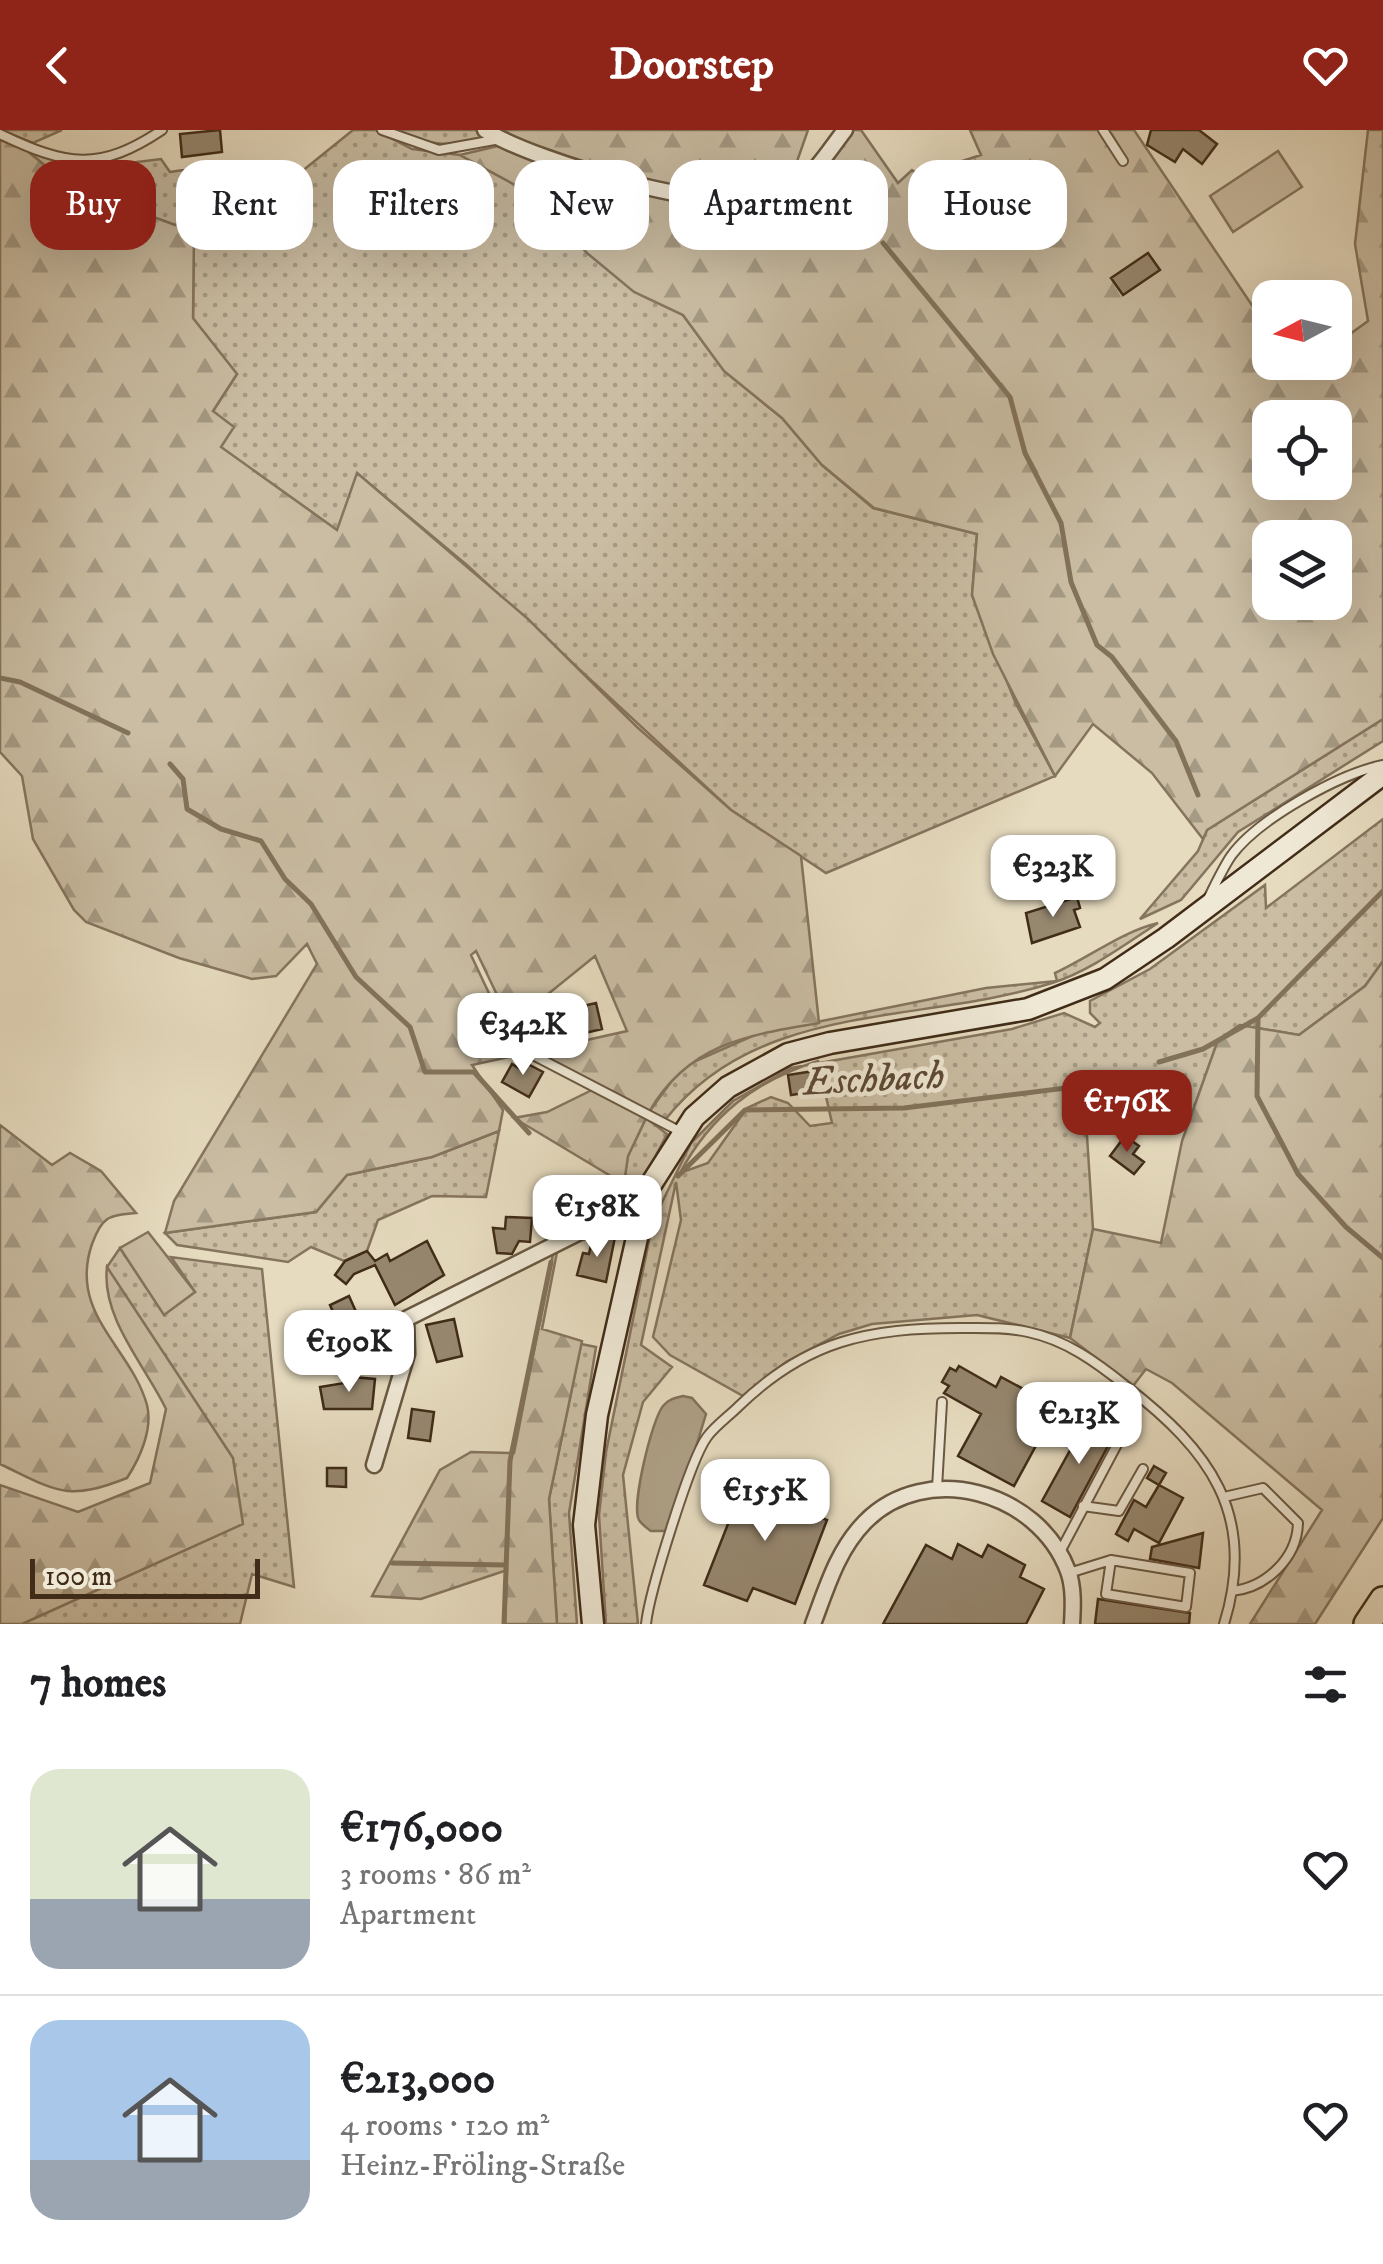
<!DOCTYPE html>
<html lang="en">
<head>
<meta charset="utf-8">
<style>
	:root { --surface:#fff; --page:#f6f6f6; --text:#202124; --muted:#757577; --line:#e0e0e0; --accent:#8f2418 }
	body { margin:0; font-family:"IM FELL DW Pica",serif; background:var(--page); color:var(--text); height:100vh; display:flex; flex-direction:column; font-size:38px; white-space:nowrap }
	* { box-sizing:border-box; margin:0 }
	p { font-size:32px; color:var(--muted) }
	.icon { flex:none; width:55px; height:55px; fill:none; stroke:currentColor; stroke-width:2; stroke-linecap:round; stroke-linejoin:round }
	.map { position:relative; height:1494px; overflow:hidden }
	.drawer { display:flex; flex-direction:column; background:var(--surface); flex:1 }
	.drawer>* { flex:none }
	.hud { position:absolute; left:30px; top:30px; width:1325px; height:90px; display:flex; gap:20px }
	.needle { width:65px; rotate:263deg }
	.controls { position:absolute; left:1252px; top:150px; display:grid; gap:20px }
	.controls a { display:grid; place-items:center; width:100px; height:100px; border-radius:20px; background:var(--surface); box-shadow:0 10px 40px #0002; font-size:50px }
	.scale { position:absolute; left:30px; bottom:25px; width:230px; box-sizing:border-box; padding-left:10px; border:5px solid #402c18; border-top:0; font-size:28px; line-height:35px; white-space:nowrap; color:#402c18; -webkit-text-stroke:8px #efe8d5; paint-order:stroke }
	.price { position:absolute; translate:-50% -85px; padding:0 22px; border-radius:20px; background:#fff; color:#222; font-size:32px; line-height:65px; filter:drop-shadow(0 2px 5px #0008) }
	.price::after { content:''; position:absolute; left:50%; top:60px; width:30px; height:22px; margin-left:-15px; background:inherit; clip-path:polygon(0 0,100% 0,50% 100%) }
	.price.selected { background:var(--accent); color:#fff }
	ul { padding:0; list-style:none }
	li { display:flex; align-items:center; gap:30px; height:250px; padding:0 30px }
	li+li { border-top:2px solid var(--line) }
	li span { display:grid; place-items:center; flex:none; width:280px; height:200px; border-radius:30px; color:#555 }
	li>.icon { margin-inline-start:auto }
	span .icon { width:120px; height:120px; fill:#fffc; stroke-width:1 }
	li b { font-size:42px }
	h2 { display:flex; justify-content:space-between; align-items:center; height:120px; padding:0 30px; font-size:42px }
	.pill { padding:0 35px; border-radius:30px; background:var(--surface); box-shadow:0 10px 40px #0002; font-size:35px; line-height:90px }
	.pill.selected { background:var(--accent); color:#fff }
	header { display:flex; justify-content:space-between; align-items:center; height:130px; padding:0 30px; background:var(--accent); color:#fff; font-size:45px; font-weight:700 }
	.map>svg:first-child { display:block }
</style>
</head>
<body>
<header><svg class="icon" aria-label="back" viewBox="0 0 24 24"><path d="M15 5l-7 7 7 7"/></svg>Doorstep<svg class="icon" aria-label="heart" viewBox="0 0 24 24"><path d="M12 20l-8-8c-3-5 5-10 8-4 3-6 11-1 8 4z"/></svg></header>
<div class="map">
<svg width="1383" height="1494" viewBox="0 0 1383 1494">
	<defs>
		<pattern id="green-dots" width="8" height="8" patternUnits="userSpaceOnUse" patternTransform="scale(2.5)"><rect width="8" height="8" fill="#cabda3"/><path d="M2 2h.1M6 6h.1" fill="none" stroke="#a59a84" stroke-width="1.8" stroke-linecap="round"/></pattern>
		<pattern id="forest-firs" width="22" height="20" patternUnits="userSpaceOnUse" patternTransform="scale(2.5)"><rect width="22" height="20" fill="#cabda3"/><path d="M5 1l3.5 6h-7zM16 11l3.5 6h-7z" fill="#a59a84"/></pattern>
	</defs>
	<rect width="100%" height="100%" fill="#e6dbbf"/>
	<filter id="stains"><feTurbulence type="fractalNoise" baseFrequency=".002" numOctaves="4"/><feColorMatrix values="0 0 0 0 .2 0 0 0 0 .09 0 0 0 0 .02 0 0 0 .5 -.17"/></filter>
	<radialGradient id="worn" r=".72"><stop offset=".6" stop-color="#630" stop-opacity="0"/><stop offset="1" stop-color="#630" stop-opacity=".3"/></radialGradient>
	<path fill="url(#green-dots)" stroke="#85745e" stroke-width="2.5" fill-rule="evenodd" d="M1,0H62L33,13Z
		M353,0H375L412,19L460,25L541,69L587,123L683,185L724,241L782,288L822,335L873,378L977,404L972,465L1016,574L1055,646L826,743L731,680L468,436L358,344L338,401L220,317L213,281L237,244L193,189L194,102L70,56L26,20L88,38L161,29L170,42C210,34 238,47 275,63Z
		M395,0H476L489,7C454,17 428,17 395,0Z
		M1383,589V611L1238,702L1181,770L1140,789L1198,721L1207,700Z
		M1383,689V831L1365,856L1299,905L1240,895L1218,910L1189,992L1117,985L1085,975L1093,1099L1070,1208L977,1185L872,1194L839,1204L786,1232L743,1266L670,1225L653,1207L681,1090L676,1052L641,1215L672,1237L643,1272L623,1345L638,1494H606L599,1385L606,1322L653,1091L691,1013L733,971L791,938L1012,899L1064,883L1095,897L1100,893L1090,883V871L1150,839L1265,755L1266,778ZM818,931L832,993L810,996L788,973L771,967L747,978L708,1033L680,1043C711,985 755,951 818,931Z
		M1158,793C1124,815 1090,841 1052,853C920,895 759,870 665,990L649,982L682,937L757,904L986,858L1057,851L1055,843C1090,827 1121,802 1158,793Z
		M646,988L667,1004L631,1073L618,1083L628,1026Z
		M499,1001L486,1067L432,1066L378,1090L367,1121L344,1131L311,1117L288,1132L177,1115L165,1103L316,1082L347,1045L432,1027Z
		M120,1118L164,1184L195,1162L171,1127L262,1139L294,1457L252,1444L240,1494H22L242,1394L107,1137Z
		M581,1214L596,1217L569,1383L577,1494H557L549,1369Z"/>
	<path fill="url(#forest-firs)" stroke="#85745e" stroke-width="2.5" fill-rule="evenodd" d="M496,0H808L787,60C696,81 579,37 496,0Z
		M851,0H861L898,53L912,40L919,45L981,25L970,0H1134L1270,202V232L1290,233L1297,242L1311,233L1335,232V215L1368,191L1355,114L1368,0H1383V589L1207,700L1203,709L1152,643L1093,594L1055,646L993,524L972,465L977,404L874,378L822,335L782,288L724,241L683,185L634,162L587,123L541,69L460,25L502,15L578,45L616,55L780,71ZM1270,288H1335V352H1270ZM1270,408H1335V472H1270Z
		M0,10L26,20L70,56L194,102L193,188L237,244L213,281L234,297L221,317L337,400L357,343L528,489L637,597L731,680L801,726L819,893C747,905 688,914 649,982L533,922L627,901L595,826L511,894L476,821L471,825L518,925L472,935L503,980L499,1001L432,1027L347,1045L316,1082L165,1103L174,1071L317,834L307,814L276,846L252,849L179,828L86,792L74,780L33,709L22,646L0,622Z
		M1383,831V1388L1315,1494H1250L1322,1380L1172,1253L1146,1239L1133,1256L1070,1208L1093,1099L1161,1113L1182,1011L1218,910L1240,895L1299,905L1365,856Z
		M592,960L648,984L628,1026L624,1054L514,988L547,982Z
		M0,995L52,1035L70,1023L101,1041L136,1083C108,1085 102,1087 92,1114C68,1184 131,1217 147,1275C153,1299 140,1328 127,1348C66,1372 57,1361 0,1334Z
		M558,1117L542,1199L582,1211L549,1369L557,1494H505L507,1440L421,1469L372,1466L440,1340L471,1322L514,1323L554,1119Z
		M107,1137L233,1328L243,1394L22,1494H0V1355L78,1382L150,1353L166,1279C145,1235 101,1188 107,1137Z"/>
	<path fill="#cabda3" stroke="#85745e" stroke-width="2.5" d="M1278,21L1302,57L1233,102L1210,66Z
		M148,1102L195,1162L164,1185L120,1118Z"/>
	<path fill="#aea086" stroke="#82725a" stroke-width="2.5" d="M683,1266L692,1268L706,1284L673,1392L668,1401H651C647,1398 642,1395 639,1390C631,1376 652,1289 663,1276C669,1269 675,1268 683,1266Z"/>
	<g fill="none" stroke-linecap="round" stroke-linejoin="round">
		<path stroke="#82725a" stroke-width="5" d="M883,113L1010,267L1025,323L1061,393L1071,452L1097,515L1112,527L1176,611L1198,665
			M0,548L20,552L128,603
			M170,634L183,649L187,679L221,699L261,711L285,749L311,774L356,847L410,897L425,942H474L529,1003
			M1258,888L1257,966L1298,1044L1346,1097L1383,1128
			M1159,932L1203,919L1258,888L1383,761
			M678,1046L745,980L904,978L1098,954
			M557,1087L574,1061L624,1056
			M392,1433L506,1435
			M504,1494L510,1331L551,1132"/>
	</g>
	<path fill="#96876f" stroke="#402c18" stroke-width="2.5" d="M220,0L222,22L182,27L180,4Z
		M1151,0H1199L1217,14L1202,34L1183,19L1175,32L1147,15Z
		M1148,123L1160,140L1123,165L1111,148Z
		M1077,767L1080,778L1074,780L1080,797L1032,813L1026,783Z
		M596,873L602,899L559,909L553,883Z
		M524,932L543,942L529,967L502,952L512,934L520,939Z
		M814,941L817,961L791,965L788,945Z
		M1125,1006L1139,1016L1133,1024L1144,1032L1134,1044L1110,1026Z
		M506,1087L532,1088L530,1112L519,1111L512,1124L497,1123L493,1098L505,1099Z
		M615,1107L606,1152L577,1145L583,1123L589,1124L592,1110Z
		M427,1111L444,1145L395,1175L375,1135L354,1144L346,1154L335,1145L345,1131L367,1121L375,1131L387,1124L390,1131Z
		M349,1166L370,1213L344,1224L332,1196L338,1193L330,1175Z
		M454,1189L462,1226L437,1232L426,1195Z
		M959,1236L996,1257L1001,1247L1057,1277L1014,1356L958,1326L981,1284L944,1263L949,1256L942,1252L950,1238L956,1241Z
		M352,1247L375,1249L372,1279H324L320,1257L351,1252Z
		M412,1279L434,1282L430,1311L408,1308Z
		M1089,1286L1116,1301L1070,1387L1042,1371Z
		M1154,1336L1166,1343L1159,1355L1147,1348Z
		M327,1338H346V1357L327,1356Z
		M748,1343L791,1360L786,1374L827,1390L795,1474L753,1458L747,1471L704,1455Z
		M1159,1355L1183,1368L1159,1413L1134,1399L1128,1411L1116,1404L1134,1370L1146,1377Z
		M1203,1403L1199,1438L1150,1429L1152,1417Z
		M958,1414L982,1427L988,1415L1025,1435L1020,1447L1044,1459L1026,1494H883L926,1415L952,1429Z
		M1098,1469L1190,1483L1189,1494H1095Z"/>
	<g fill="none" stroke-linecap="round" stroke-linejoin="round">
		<g stroke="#6a5842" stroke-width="12">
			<path id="lane" d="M382,0L439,20L500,9
				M1103,0L1123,31
				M0,4C67,36 99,42 162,0
				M1209,767C1216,753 1223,738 1231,726C1258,689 1339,644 1383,635
				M517,909L529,923L681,1002
				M937,1358L942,1272
				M1224,1367L1263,1358L1298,1393C1297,1429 1265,1458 1232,1461
				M1083,1376L1119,1381L1143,1339
				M1060,1422L1121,1307
				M1069,1443L1111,1430L1190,1443L1186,1477L1106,1464L1111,1430
				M646,1494C649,1464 690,1330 707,1307C715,1296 729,1286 739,1276C807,1210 869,1198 960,1198C982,1198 1006,1197 1028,1202C1066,1210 1096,1232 1126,1256C1209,1320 1258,1384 1224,1494"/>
		</g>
		<g stroke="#6a5842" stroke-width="19">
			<path id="street" d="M485,0C535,32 729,89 782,66C808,55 828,22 845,0
				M374,1335L407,1224L406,1189L580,1102L639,1089
				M813,1494C827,1457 837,1421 865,1392C926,1330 1038,1361 1068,1441C1074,1457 1073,1477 1072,1494"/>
		</g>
		<g stroke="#402c18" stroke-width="25">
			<path id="secondary" d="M593,1494L584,1395L597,1285L648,1059L694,987L728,957L788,924L830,913L1028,879L1105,849L1166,808L1383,644"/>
		</g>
		<g stroke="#402c18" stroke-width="30">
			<path id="highway" d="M1367,1494L1383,1470"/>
		</g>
		<use href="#lane" stroke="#efe8d5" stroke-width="8"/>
		<use href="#street" stroke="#efe8d5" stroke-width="14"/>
		<use href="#secondary" stroke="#efe8d5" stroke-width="20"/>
		<use href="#highway" stroke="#e6dbbf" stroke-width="25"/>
	</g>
	<g text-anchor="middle" stroke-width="9" stroke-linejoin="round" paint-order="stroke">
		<g font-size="40" font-style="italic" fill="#5c4934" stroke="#efe8d5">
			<text transform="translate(874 947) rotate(-3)" y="14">Eschbach</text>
		</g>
	</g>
	<rect width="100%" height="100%" filter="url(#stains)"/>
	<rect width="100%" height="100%" fill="url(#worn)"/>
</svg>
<div class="controls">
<a><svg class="needle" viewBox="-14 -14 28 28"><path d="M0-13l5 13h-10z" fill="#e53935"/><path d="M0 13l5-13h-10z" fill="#757577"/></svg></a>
<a><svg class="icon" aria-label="locate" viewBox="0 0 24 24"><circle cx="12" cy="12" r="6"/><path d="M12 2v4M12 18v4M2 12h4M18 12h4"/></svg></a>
<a><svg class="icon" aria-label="layers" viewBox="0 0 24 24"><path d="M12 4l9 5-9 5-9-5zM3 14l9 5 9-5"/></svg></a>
</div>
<div class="scale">100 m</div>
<b class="price" style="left:1053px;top:790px">€323K</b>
<b class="price" style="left:523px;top:948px">€342K</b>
<b class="price selected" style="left:1127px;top:1025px">€176K</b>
<b class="price" style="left:597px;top:1130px">€158K</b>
<b class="price" style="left:349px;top:1265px">€190K</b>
<b class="price" style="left:1079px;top:1337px">€213K</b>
<b class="price" style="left:765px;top:1414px">€155K</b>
<div class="hud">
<a class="pill selected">Buy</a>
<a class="pill">Rent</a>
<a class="pill">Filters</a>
<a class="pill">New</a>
<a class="pill">Apartment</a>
<a class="pill">House</a>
</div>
</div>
<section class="drawer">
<h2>7 homes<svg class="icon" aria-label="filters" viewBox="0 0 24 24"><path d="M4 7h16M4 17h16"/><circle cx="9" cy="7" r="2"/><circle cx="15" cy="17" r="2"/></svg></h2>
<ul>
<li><span style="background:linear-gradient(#dfe7d0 65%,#9aa5b1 0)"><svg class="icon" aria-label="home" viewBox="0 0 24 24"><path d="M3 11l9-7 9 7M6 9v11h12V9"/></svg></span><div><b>€176,000</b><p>3 rooms · 86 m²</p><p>Apartment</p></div><svg class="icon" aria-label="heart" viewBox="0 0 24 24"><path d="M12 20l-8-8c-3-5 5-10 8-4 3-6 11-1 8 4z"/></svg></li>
<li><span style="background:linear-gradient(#a9c7e8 70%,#9aa5b1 0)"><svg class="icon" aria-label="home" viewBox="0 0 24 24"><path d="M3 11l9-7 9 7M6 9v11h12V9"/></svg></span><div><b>€213,000</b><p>4 rooms · 120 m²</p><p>Heinz-Fröling-Straße</p></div><svg class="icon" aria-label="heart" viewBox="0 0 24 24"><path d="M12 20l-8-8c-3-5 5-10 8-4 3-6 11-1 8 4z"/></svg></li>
</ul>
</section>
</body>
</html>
